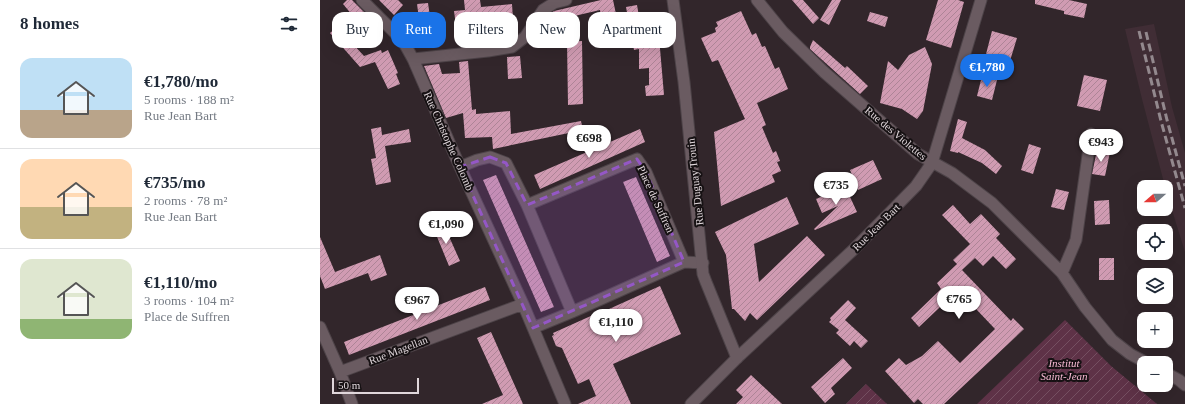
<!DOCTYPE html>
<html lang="en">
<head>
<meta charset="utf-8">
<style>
	:root { --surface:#fff; --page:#f6f6f7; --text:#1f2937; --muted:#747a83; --line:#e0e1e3; --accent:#1a73e8 }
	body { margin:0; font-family:Georgia,serif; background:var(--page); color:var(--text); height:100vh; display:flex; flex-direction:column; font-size:15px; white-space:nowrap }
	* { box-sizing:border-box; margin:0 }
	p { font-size:13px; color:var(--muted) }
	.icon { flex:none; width:22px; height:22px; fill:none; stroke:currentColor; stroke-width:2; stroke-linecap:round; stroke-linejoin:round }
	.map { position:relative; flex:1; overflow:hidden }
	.sheet { display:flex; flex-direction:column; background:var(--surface); width:320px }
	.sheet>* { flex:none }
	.banner { position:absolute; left:12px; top:12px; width:380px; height:36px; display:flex; gap:8px }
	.needle { width:26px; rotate:250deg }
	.buttons { position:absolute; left:817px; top:180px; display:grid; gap:8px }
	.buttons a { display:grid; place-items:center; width:36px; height:36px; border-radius:8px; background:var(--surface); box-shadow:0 4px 16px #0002; font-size:20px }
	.scale { position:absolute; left:12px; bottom:10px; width:87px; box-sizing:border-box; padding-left:4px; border:2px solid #e0d7db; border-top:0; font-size:11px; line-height:14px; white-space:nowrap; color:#e0d7db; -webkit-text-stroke:3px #161113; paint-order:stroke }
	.price { position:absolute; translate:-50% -34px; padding:0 9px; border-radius:14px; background:#fff; color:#222; font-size:13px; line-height:26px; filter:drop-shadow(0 1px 2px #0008) }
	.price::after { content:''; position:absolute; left:50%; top:24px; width:12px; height:9px; margin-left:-6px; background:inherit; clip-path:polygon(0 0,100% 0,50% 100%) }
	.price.active { background:var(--accent); color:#fff }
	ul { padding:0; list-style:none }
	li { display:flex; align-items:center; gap:12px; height:100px; padding:0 20px }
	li+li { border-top:1px solid var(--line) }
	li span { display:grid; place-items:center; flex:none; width:112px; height:80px; border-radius:12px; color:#555 }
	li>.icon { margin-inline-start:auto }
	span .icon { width:48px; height:48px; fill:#fffc; stroke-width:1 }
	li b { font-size:17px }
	h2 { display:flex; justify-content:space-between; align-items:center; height:48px; padding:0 20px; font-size:17px }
	.pill { padding:0 14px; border-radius:12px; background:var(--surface); box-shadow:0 4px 16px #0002; font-size:14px; line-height:36px }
	.pill.active { background:var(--accent); color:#fff }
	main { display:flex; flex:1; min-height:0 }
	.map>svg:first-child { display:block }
</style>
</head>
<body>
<main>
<section class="sheet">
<h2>8 homes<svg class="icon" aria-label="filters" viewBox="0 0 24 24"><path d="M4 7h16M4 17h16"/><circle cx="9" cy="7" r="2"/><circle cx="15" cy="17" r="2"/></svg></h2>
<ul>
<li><span style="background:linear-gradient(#bfe0f5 65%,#b9a48a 0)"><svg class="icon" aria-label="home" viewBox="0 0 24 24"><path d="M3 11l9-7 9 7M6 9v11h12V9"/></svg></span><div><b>€1,780/mo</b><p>5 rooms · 188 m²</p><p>Rue Jean Bart</p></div></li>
<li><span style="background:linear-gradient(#ffd9b3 60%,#c2b280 0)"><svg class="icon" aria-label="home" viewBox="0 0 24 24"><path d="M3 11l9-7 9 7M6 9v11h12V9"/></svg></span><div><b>€735/mo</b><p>2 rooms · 78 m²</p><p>Rue Jean Bart</p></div></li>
<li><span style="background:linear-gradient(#dfe7d0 75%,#8fb573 0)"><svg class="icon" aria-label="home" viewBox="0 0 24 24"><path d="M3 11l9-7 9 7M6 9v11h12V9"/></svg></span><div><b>€1,110/mo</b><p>3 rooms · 104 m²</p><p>Place de Suffren</p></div></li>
</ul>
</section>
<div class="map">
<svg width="865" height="404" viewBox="0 0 865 404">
	<defs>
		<pattern id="garden-furrows" width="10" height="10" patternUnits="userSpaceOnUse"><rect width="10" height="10" fill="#5e3247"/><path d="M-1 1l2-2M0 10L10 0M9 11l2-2" fill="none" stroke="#754f61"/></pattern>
		<pattern id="building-hatch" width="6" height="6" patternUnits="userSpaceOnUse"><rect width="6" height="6" fill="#d09bb2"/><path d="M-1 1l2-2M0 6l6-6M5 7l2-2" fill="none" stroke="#ad8496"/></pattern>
	</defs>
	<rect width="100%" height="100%" fill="#32262b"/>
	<path fill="#402d35" d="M834,24L852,107L865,153V252L847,194L822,99L805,29Z"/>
	<path fill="url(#garden-furrows)" d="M745,320L791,366L837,404H657Z
		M546,384L567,404H526Z"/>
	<path fill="url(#building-hatch)" d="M27,0H32L47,15L38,22L23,4Z
		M59,0H78L83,5L74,15Z
		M144,0H160L161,7L192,4L193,19L136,26L134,11L145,10Z
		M281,0H293L296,14L281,17L280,10L233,21L231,13L234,11Z
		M472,0H483L499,18L493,24Z
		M512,0H521L509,25L500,20Z
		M618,0H638L644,2L631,48L606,40Z
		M715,0H749L767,4L764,18L744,14V11L715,4Z
		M108,3L111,24L100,26L97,4Z
		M317,5L323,39L339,37L344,95L326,96L325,86L329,85V68L319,69V49L314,50L306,7Z
		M421,11L432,35L436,33L442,47L445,46L455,69L459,67L468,89L437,103L446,125L442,127L453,153L456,151L460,161L457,162L461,171L452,175L455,182L401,206L394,132L425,119L398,60L392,62L381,38L396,32L395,28L398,26L396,22Z
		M550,12L568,17L565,27L547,21Z
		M17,27L44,56L61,50L62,53L68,50L78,73L76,74L80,84L68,89L55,62L40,67L10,33Z
		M672,31L697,38L689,64L665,58Z
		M493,40L525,68L527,66L548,86L540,94L490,49V47Z
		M262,41L263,104L248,105L247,42Z
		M605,47L612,64L603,111L597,119L582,109L560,103L568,61L578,70L589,55Z
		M200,56L202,78L188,79L187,57Z
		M148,61L152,110L156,109V114L190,111L191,134L261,121L263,130L173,149L172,137L145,138L143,113L126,118L104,66L119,64L122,74L140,73L139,62Z
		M764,75L787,80L780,111L757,106Z
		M662,76L677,80L672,100L657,96Z
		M638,119L647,122L642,138L665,150L682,166L676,174L662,163L638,152V153L630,151Z
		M61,127L62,135L89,129L91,142L65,146L71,182L56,185L51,159L56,158L51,129Z
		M320,129L325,142L220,189L214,175Z
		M709,144L721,148L713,174L701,170Z
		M777,150L790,152L785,176L772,174Z
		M553,160L562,179L538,190L530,170Z
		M176,175L234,307L221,312L163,180Z
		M316,177L350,256L337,262L303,182Z
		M525,186L537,212L495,230L494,229L518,206L502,213L496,199Z
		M736,189L749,192L744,210L731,207Z
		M467,197L479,224L434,244L439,282L487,236L505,255L437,320L430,313L425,321L414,309H412L406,255L395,232Z
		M789,200L790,224L775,225L774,201Z
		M633,205L650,224L661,214L680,234L676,238L696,259L686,269L673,256L663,266L655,258L642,270L691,321L693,318L704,329L624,404H603L598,399L594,403L565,371L579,358L586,365L602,356L618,341L640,363L675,329L638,290L599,327L591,318L621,289L617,283L637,264L641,268L633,260L650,244L622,215Z
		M123,223L140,261L129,266L113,227Z
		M0,237L15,272L60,255L67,275L51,281L48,273L5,289L0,276Z
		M779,258H794V280H779Z
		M340,286L361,334L293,364L311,404H258L276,396L269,379L258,384L242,348L236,346L232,336L234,335L233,333L273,315L278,327L294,320L289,309Z
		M165,287L170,300L29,355L24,342Z
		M528,300L536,308L525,320L548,341L541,348L534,341L530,346L516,333L519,330L509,322L511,320L510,318Z
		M171,332L203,404H162L183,395L157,338Z
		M523,358L532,368L511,388L515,394L505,403L491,387Z
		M431,375L462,404H416L423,397L416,390Z"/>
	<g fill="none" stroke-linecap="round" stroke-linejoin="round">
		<g stroke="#4d4348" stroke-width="13">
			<path id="minor" d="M42,0L83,41L93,59L140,167L203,304L245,404
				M437,0L463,32L504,72L598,154L632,173L672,203L742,273L765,307L792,340L810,354L827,363
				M93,59L168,51L192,47L205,37L223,10L234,3L246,0
				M140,167L157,160L170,157L186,163L207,205
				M364,262L252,312L207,205L317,159L326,172L364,262L383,263
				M742,273L756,240L771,134
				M0,327L20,372L32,404
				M213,328L252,312
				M20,372L203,304
				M846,373L859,380L865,385
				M371,404L417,358L533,250L596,186L612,163L661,0"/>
		</g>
		<g stroke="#4d4348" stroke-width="13">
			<path id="tertiary" d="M353,0L364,82L383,274L386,282L417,358"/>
		</g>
		<use href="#minor" stroke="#6a5b61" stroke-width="11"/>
		<use href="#tertiary" stroke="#6a5b61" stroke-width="11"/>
		<path stroke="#93898e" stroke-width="3" stroke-dasharray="8 4" stroke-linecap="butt" d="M819,31L841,121L865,208
			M826,32L847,120L865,186"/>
	</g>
	<path fill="#9457c6" fill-opacity="0.2" stroke="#9457c6" stroke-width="3" stroke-dasharray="8 5" stroke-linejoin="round" d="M170,157L186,163L207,205L317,159L326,172L364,262L213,328L140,167Z"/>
	<g text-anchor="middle" stroke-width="4" stroke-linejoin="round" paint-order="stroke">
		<g font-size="11" fill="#e0d7db" stroke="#161113">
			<text transform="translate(576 133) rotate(40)" y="4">Rue des Violettes</text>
			<text transform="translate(129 141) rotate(66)" y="4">Rue Christophe Colomb</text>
			<text transform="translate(375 182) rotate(-96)" y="4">Rue Duguay Trouin</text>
			<text transform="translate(336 199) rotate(65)" y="4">Place de Suffren</text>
			<text transform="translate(556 227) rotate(-45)" y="4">Rue Jean Bart</text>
			<text transform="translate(78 350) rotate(-21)" y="4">Rue Magellan</text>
		</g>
		<g font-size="11" font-style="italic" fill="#f8bad4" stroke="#161113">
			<text x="744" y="367">Institut<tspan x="744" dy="13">Saint-Jean</tspan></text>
		</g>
	</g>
</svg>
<div class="buttons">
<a><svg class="needle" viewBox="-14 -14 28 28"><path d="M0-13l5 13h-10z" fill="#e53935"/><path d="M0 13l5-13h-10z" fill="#747a83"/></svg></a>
<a><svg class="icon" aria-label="locate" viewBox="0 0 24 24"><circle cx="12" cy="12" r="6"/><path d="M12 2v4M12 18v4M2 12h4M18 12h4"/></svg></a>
<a><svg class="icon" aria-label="layers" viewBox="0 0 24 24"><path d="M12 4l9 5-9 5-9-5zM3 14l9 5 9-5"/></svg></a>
<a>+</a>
<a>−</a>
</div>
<div class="scale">50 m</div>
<b class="price active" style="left:667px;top:88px">€1,780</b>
<b class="price" style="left:269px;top:159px">€698</b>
<b class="price" style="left:781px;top:163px">€943</b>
<b class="price" style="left:516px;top:206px">€735</b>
<b class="price" style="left:126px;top:245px">€1,090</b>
<b class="price" style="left:639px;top:320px">€765</b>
<b class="price" style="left:97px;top:321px">€967</b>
<b class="price" style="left:296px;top:343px">€1,110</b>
<div class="banner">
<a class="pill">Buy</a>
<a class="pill active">Rent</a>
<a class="pill">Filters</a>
<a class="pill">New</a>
<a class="pill">Apartment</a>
</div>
</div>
</main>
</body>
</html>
